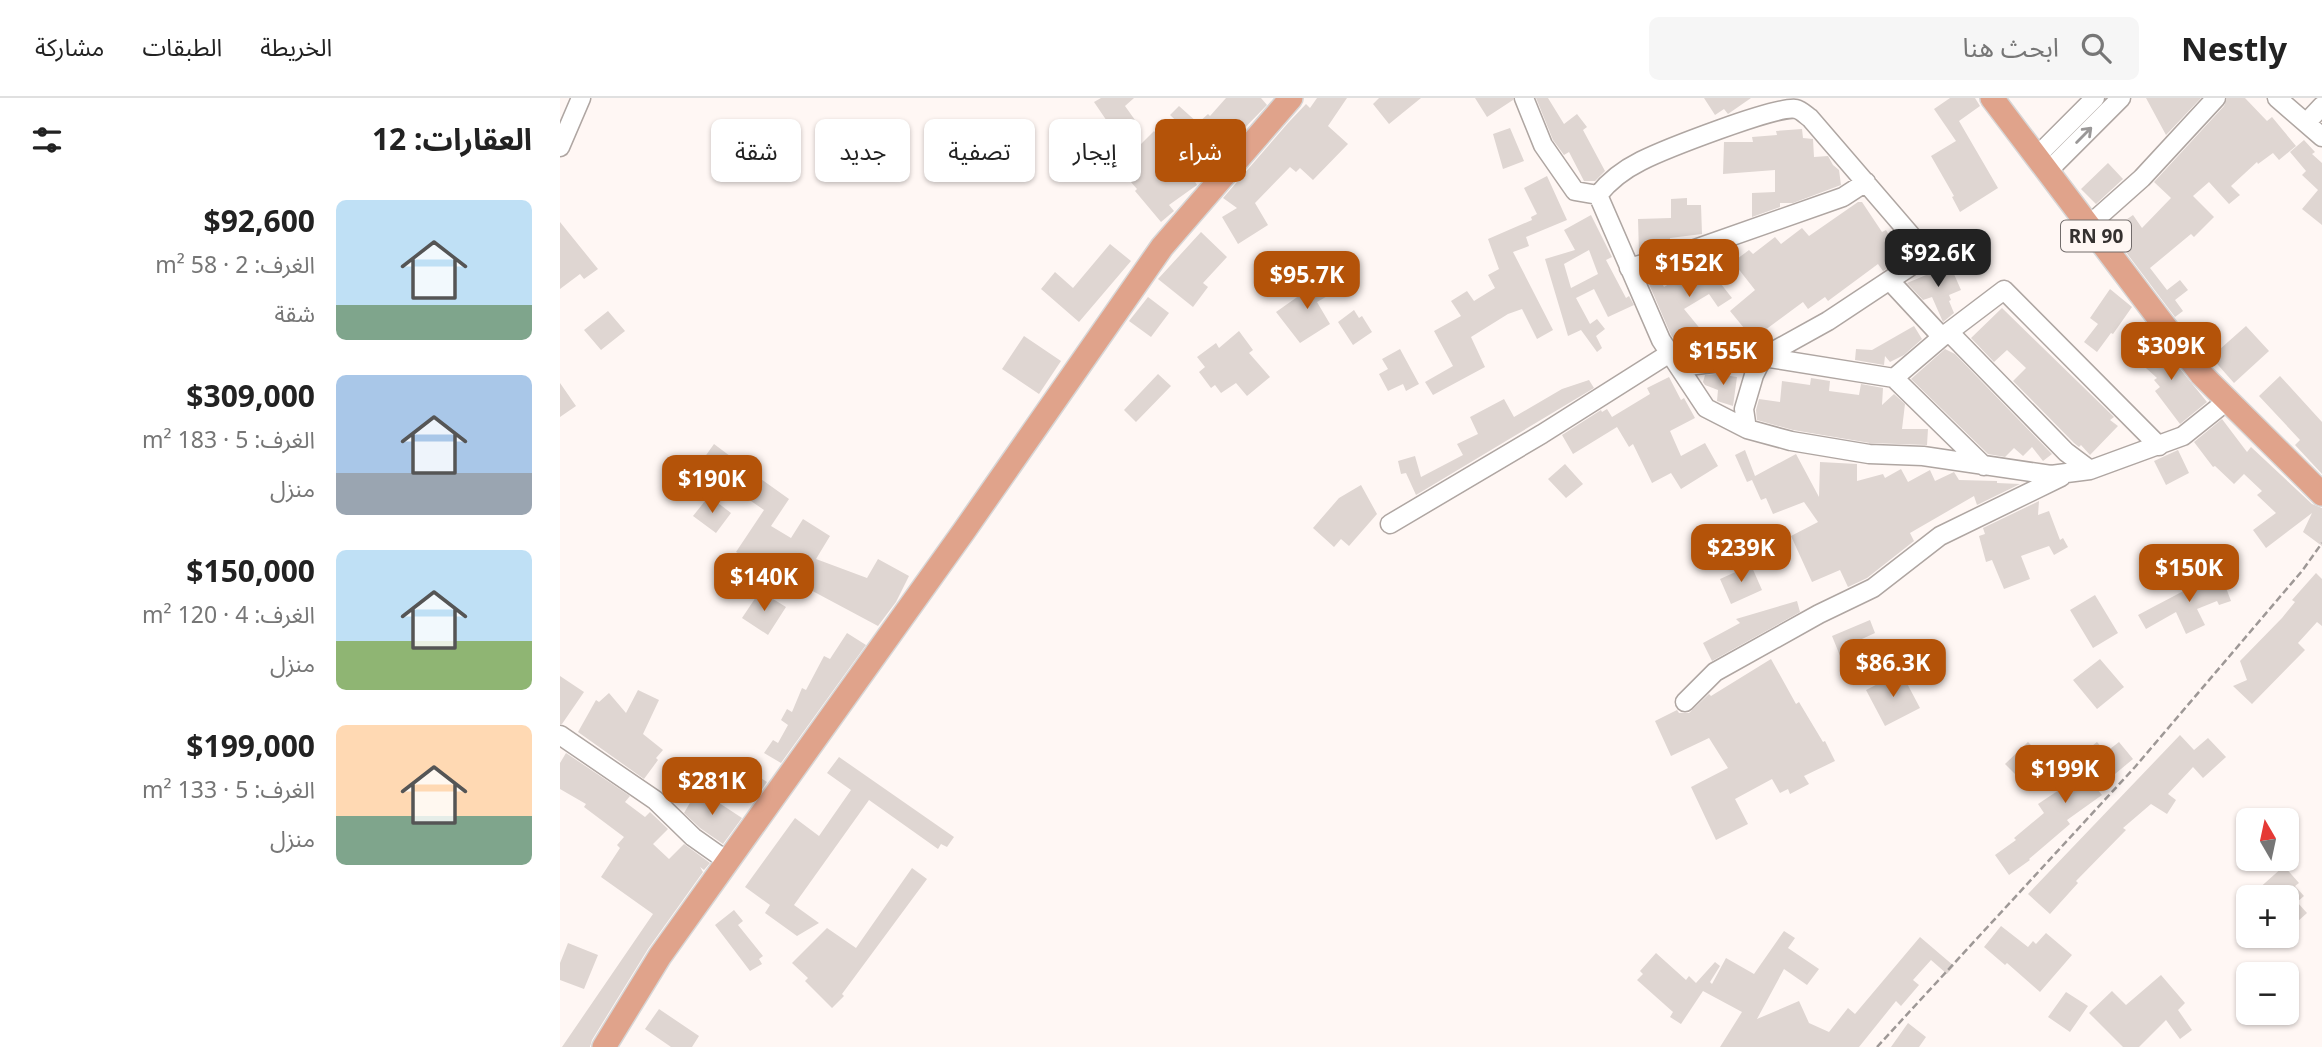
<!DOCTYPE html>
<html lang="ar">
<head>
<meta charset="utf-8">
<style>
	:root { --surface:#fff; --page:#f6f6f6; --text:#222; --muted:#767676; --line:#e0e0e0; --accent:#b45309 }
	body { margin:0; font-family:"Noto Sans","Noto Sans Arabic",sans-serif; background:var(--page); color:var(--text); direction:rtl; height:100vh; display:flex; flex-direction:column; font-size:26px; white-space:nowrap }
	* { box-sizing:border-box; margin:0 }
	p { font-size:23px; color:var(--muted) }
	.icon { flex:none; width:38px; height:38px; fill:none; stroke:currentColor; stroke-width:2; stroke-linecap:round; stroke-linejoin:round }
	.map { position:relative; flex:1; overflow:hidden; direction:ltr }
	.side { display:flex; flex-direction:column; background:var(--surface); width:560px }
	.side>* { flex:none }
	.banner { position:absolute; left:21px; top:21px; width:665px; height:63px; direction:rtl; display:flex; gap:14px }
	.needle { width:46px; rotate:351deg }
	.buttons { position:absolute; left:1676px; top:710px; display:grid; gap:14px }
	.buttons a { display:grid; place-items:center; width:63px; height:63px; border-radius:10px; background:var(--surface); box-shadow:0 2px 5px #0004; font-size:35px }
	.price { position:absolute; translate:-50% -60px; padding:0 16px; border-radius:14px; background:var(--accent); color:#fff; font-size:23px; line-height:46px; filter:drop-shadow(0 2px 4px #0008) }
	.price::after { content:''; position:absolute; left:50%; top:42px; width:21px; height:16px; margin-left:-10px; background:inherit; clip-path:polygon(0 0,100% 0,50% 100%) }
	.price.active { background:#222; color:#fff }
	ul { padding:0; list-style:none }
	li { display:flex; align-items:center; gap:21px; height:175px; padding:0 28px }
	li span { display:grid; place-items:center; flex:none; width:196px; height:140px; border-radius:10px; color:#555 }
	li>.icon { margin-inline-start:auto }
	span .icon { width:84px; height:84px; fill:#fffc; stroke-width:1 }
	li b { font-size:30px }
	h2 { display:flex; justify-content:space-between; align-items:center; height:84px; padding:0 28px; font-size:30px }
	.tag { padding:0 24px; border-radius:10px; background:var(--surface); box-shadow:0 2px 5px #0004; font-size:24px; line-height:63px }
	.tag.active { background:var(--accent); color:#fff }
	header { display:flex; align-items:center; gap:42px; box-sizing:border-box; height:98px; padding:0 35px; background:var(--surface); border-bottom:2px solid var(--line) }
	header strong { font-size:33px }
	nav { display:flex; gap:38px; margin-inline-start:auto; font-size:24px }
	.search { width:490px; height:63px; background:var(--page); display:flex; align-items:center; gap:18px; box-sizing:border-box; padding:0 24px; border-radius:10px; color:var(--muted); font-size:26px }
	main { display:flex; flex:1; min-height:0 }
	.map>svg:first-child { display:block }
</style>
</head>
<body>
<header>
<strong>Nestly</strong>
<div class="search"><svg class="icon" aria-label="search" viewBox="0 0 24 24"><circle cx="10" cy="10" r="6"/><path d="M15 15l6 6"/></svg>ابحث هنا</div>
<nav><a>الخريطة</a><a>الطبقات</a><a>مشاركة</a></nav>
</header>
<main>
<div class="map">
<svg width="1762" height="949" viewBox="0 0 1762 949">
	<rect width="100%" height="100%" fill="#fff7f4"/>
	<path fill="#dfd6d2" fill-rule="evenodd" d="M541,0H574L565,8L575,22L555,35L534,4Z
		M666,0H701L707,7L634,82L637,87L609,107L614,113L601,124L575,93L577,91L557,68L581,48L580,47L594,33L610,51L628,34L610,17L619,8L638,25L648,16L650,18Z
		M757,0H787L768,28L788,46L753,82L740,70L736,74L730,69L695,105L708,127L678,146L662,119L677,110L663,100L728,25L746,6L750,10Z
		M819,0H861L829,26L813,6Z
		M915,0H953V2L927,19Z
		M976,0H988L1004,26L1017,16L1027,29L1023,32L1045,73L1035,83H1024L1009,54L1004,57L993,42Z
		M1144,0H1191L1168,16L1164,11L1155,17Z
		M1390,0H1415L1420,8L1399,23L1438,90L1400,114L1392,99L1394,98L1371,58L1396,43L1374,11Z
		M1586,0H1641L1606,37Z
		M1667,0H1685L1707,23L1712,19L1736,48L1719,62L1713,55L1698,66L1697,64L1671,88L1680,97L1669,106L1649,84L1633,98L1654,119L1634,139L1631,136L1590,170L1607,192L1620,182L1628,192L1615,202L1623,213L1615,219L1550,133L1573,117L1582,130L1611,100L1594,84L1664,8Z
		M950,30L964,63L943,71L933,36Z
		M1242,31L1243,40L1253,41L1254,59L1268,58L1273,67L1279,72L1281,87L1233,105H1220V109L1192,119V95L1215,94V72L1163,76L1164,44H1193L1192,39L1217,37L1216,33Z
		M1744,42L1755,54L1752,56L1762,65V127L1742,111L1758,92L1742,77L1746,73L1730,54Z
		M1548,65L1563,81L1536,106L1521,91Z
		M987,78L1007,122L966,139L969,148L953,154L993,232L977,241L962,211L948,216L911,239L925,269L873,297L865,284L893,268L874,233L901,218L891,203L907,193L914,203L935,190L928,177L939,171L928,141L972,122L971,119L977,116L964,90Z
		M1127,100V107H1141L1142,136L1110,140V146L1079,155L1078,121L1111,120V101Z
		M1298,104H1302L1322,134L1326,132L1343,160L1323,173L1318,166L1268,203L1265,199L1248,211L1243,204L1193,241L1170,213L1195,192L1173,164L1189,152L1193,156L1215,139L1221,146L1242,130L1249,138Z
		M1031,117L1052,159L1046,162L1066,200L1069,198L1074,207L1048,219L1034,191L1016,200L1030,226L1037,221L1045,231L1036,238L1042,250L1037,254L1021,232L1008,238L985,161L1015,152L1004,132ZM1029,152L1038,176L1011,190L1004,166Z
		M0,124L38,171L24,181L20,176L0,191Z
		M641,134L667,159L643,185L648,189L633,209L598,181Z
		M550,146L571,163L519,224L481,191L495,174L513,190Z
		M1156,161L1171,177L1161,186L1172,200L1158,209L1149,196L1124,211L1142,233L1122,250L1111,237L1089,186L1099,180L1104,189L1132,172L1136,178Z
		M1390,167L1401,192L1389,197L1391,202L1389,203L1394,215L1383,224L1372,199L1363,202L1347,185Z
		M766,177L776,193L757,204L770,226L740,245L716,214L750,190L748,188Z
		M1550,191L1572,209L1553,236L1551,235L1537,254L1524,244L1538,226L1530,220Z
		M588,199L609,215L591,239L569,223Z
		M1442,210L1554,319L1550,322L1558,328L1530,357L1521,347L1519,349L1514,345L1453,283L1466,270L1447,252L1434,264L1411,240Z
		M794,212L799,220L802,218L812,234L793,247L778,224Z
		M48,213L65,233L41,252L24,232Z
		M1354,228L1362,241L1344,257L1330,264L1325,258L1324,267L1295,262L1296,251L1312,252Z
		M1686,228L1709,253L1674,285L1651,259Z
		M679,233L693,252L689,255L710,279L687,298L676,285L661,295L655,287L651,290L639,274L645,269L637,259L656,245L659,250Z
		M464,238L501,263L479,296L442,271Z
		M1594,239L1647,304L1620,326L1595,293L1600,289L1594,282L1597,280L1576,261Z
		M840,251L859,286L846,293L843,286L828,293L819,276L828,271L822,261Z
		M1385,251L1395,256L1492,356L1483,363L1472,349L1463,358L1454,350L1445,359L1428,356L1351,281Z
		M598,276L611,288L576,324L564,312Z
		M1157,276L1177,279L1173,308L1157,303L1158,292L1145,287L1143,284L1145,277Z
		M1720,278L1762,324V376L1735,347L1740,342L1699,298Z
		M1109,279L1121,302L1124,300L1135,320L1110,333L1121,358L1145,345L1158,368L1121,391L1111,375L1092,385L1073,346L1069,349L1057,329L1013,356L1002,337L1041,312L1042,314L1047,311L1052,319L1090,296L1087,290Z
		M1251,280L1270,283L1269,293L1299,297L1301,286L1323,290L1322,307L1334,296L1345,306L1342,331H1368L1367,347L1310,345L1233,332L1197,322L1196,312L1199,301L1220,304L1222,283L1250,287Z
		M1029,282L1034,290L856,397L846,375L841,376L838,363L855,358L861,379L903,357L897,346L918,336L910,319L944,301L954,319L1002,291Z
		M0,285L16,308L0,319Z
		M1662,321L1687,354L1691,349L1752,406L1762,410V448L1743,434L1752,415L1706,450L1693,432L1716,415L1697,397L1702,393L1684,376L1674,386L1655,368L1653,369L1634,344Z
		M154,346L174,361L165,373L158,368L153,376L139,367Z
		M1185,352L1195,378L1236,356L1259,399L1260,364L1297,366V383L1323,376L1325,380L1341,371L1348,384L1370,372L1375,383L1394,374L1399,382L1437,383V385L1460,386L1417,407L1414,398L1350,435L1354,443L1307,480L1288,489L1280,472L1252,484L1231,438L1258,424L1244,404L1213,416L1206,400L1201,402L1192,382L1187,384L1175,357Z
		M1618,352L1629,375L1606,387L1594,363Z
		M1005,366L1023,386L1006,400L988,381Z
		M191,374L229,401L211,428L231,440L243,421L270,438L256,461L307,480L318,461L349,478L336,504L318,528L245,489L247,487L214,475L176,454L204,412L178,394Z
		M801,387L817,416L789,448L781,441L774,449L753,430L779,400Z
		M149,398L171,415L156,435L133,418Z
		M1479,403L1478,417L1489,413L1500,442L1503,440L1508,449L1494,457L1489,448L1461,458L1470,481L1444,491L1432,462L1426,464L1419,438L1425,436L1423,430Z
		M1191,467L1202,492L1171,506L1160,481Z
		M1660,474L1671,503L1659,507L1657,503L1637,511L1645,527L1626,536L1616,514L1586,531L1578,517L1631,489L1630,486Z
		M1756,475L1762,481V528L1757,524L1738,545L1745,552L1692,606L1673,588L1687,582L1680,563L1722,520L1735,504L1732,502Z
		M200,493L226,509L208,537L182,520Z
		M1535,497L1558,535L1533,550L1510,512Z
		M1237,503L1240,514L1152,563L1143,545L1180,525L1176,521Z
		M1310,522L1315,535L1291,546L1301,569L1287,575L1272,538Z
		M287,535L306,547L221,665L204,655L213,642L218,645L228,627L221,622L227,611L232,614L242,590L246,592L264,558L270,561Z
		M1211,561L1236,606L1239,604L1263,644L1265,643L1275,663L1244,678L1249,686L1230,696L1228,691L1220,695L1212,681L1175,701L1188,726L1156,742L1131,689L1168,670L1149,640L1111,658L1095,623L1117,612L1119,615H1129L1149,596L1151,598Z
		M1540,561L1564,589L1537,611L1513,582Z
		M1341,574L1360,610L1325,628L1306,592Z
		M0,578L24,594L2,626H0Z
		M78,592L99,602L83,636L103,652L96,660L98,662L84,681L18,634L36,602L39,604L49,595L66,615Z
		M1620,637L1634,652L1648,640L1666,659L1643,680L1633,669L1608,696L1616,702L1607,716L1591,706L1563,730L1566,732L1516,783L1518,785L1490,816L1468,796Z
		M1468,644L1485,662L1462,683L1445,666Z
		M1537,644L1546,654L1559,644L1573,661L1537,691L1542,697L1507,722L1510,726L1469,761L1470,762L1449,777L1435,757L1456,742L1454,740L1484,715L1478,706L1517,680L1512,674L1533,657L1528,651Z
		M6,655L70,698L65,704L85,719L90,714L108,731L93,746L109,761L124,746L150,765L144,772L140,769L143,774L88,851L32,942L30,949H2L93,816L41,779L60,750L57,747L64,739L24,709L26,706L0,691V665Z
		M279,659L394,739L387,749L381,746L378,751L309,702L234,807L259,825L237,838L205,815L210,807L185,789L235,720L259,738L291,692L267,675Z
		M174,663L207,684L196,700L164,679Z
		M138,691L182,720L163,746L140,730L124,715Z
		M1724,768L1739,785L1735,788L1744,798L1737,804L1747,815L1727,833V800H1702L1696,793Z
		M352,770L367,781L282,896L284,898L272,910L245,883L248,880L232,865L267,830L296,850Z
		M174,812L183,823L178,827L203,858L199,861L202,866L190,873L155,827Z
		M1441,828L1468,849L1473,843L1476,846L1486,835L1512,857L1480,894L1447,865L1445,867L1424,849Z
		M1224,833L1235,840L1228,850L1259,871L1247,887L1224,871L1197,921L1239,903L1249,925L1269,934L1288,910L1295,916L1360,839L1394,868L1387,876L1371,862L1353,882L1359,887L1341,908L1336,903L1299,949H1160L1182,914L1143,893L1121,926L1110,919L1113,914L1077,882L1083,876L1080,873L1096,855L1126,882L1129,878L1136,885L1155,864L1160,868L1150,884L1152,886L1166,860L1194,876Z
		M8,845L38,857L24,891L0,882V865Z
		M1601,877L1625,905L1618,912L1632,932L1620,941L1606,922L1579,949H1563L1529,915L1552,893L1566,907Z
		M1506,894L1528,908L1510,934L1488,919Z
		M99,911L139,938L132,949H111L85,931Z
		M1348,925L1366,939L1359,949H1331Z"/>
	<g fill="none" stroke-linecap="round" stroke-linejoin="round">
		<g stroke="#afa6a2" stroke-width="21">
			<path id="minor" d="M964,0L983,47L1015,93L1038,97
				M1717,0L1762,39
				M1746,25L1762,8
				M0,49L21,0
				M1475,60L1535,0
				M1487,74L1561,0
				M1528,128L1582,80L1656,0
				M1069,170L1135,151L1283,99L1306,84
				M1330,183L1382,239L1334,280
				M1389,234L1506,354L1530,372
				M1382,239L1444,192L1599,348
				M1119,269L1203,259L1334,280L1424,368
				M1187,331L1146,310L1101,242L1038,97C1049,83 1065,71 1081,63C1103,52 1217,7 1236,11C1241,12 1247,18 1250,20L1362,150L1360,162L1268,223L1203,259L1194,277L1184,311L1187,331L1231,343L1309,356L1363,358L1491,377L1530,372L1623,338L1668,302
				M830,426L982,336L1110,255
				M1125,604L1155,574L1259,516L1313,490L1380,438L1501,379
				M0,637L95,702L133,739L167,763"/>
		</g>
		<g stroke="#d7d6d6" stroke-width="26">
			<path id="major" d="M1432,0L1641,276L1762,396
				M44,949L100,858L404,433L602,149L731,0"/>
		</g>
		<path stroke="#9e9896" stroke-width="2.5" stroke-dasharray="7 3.5" stroke-linecap="butt" d="M1317,949L1575,669L1742,473L1762,445"/>
		<use href="#minor" stroke="#fff" stroke-width="18"/>
		<use href="#major" stroke="#e0a38b" stroke-width="23"/>
	</g>
	<defs><path id="oneway-shaft" d="M-6 0H5M1.5-3L5.5 0L1.5 3" fill="none" stroke-width="1.6" stroke-linecap="round" stroke-linejoin="round" transform="scale(1.75)"/></defs>
	<use stroke="#9a9898" href="#oneway-shaft" transform="translate(1524 37) rotate(-45)"/>
	<g text-anchor="middle" stroke-width="5" stroke-linejoin="round" paint-order="stroke">
		<rect fill="#fff7f4" stroke="#726c6b" stroke-width="2" x="1501" y="122.5" width="70" height="31" rx="5"/>
		<g font-size="19" font-weight="bold" fill="#353130">
			<text x="1536" y="145">RN 90</text>
		</g>
	</g>
</svg>
<div class="buttons">
<a><svg class="needle" viewBox="-14 -14 28 28"><path d="M0-13l5 13h-10z" fill="#e53935"/><path d="M0 13l5-13h-10z" fill="#767676"/></svg></a>
<a>+</a>
<a>−</a>
</div>
<b class="price active" style="left:1378px;top:191px">$92.6K</b>
<b class="price" style="left:1129px;top:201px">$152K</b>
<b class="price" style="left:747px;top:213px">$95.7K</b>
<b class="price" style="left:1611px;top:284px">$309K</b>
<b class="price" style="left:1163px;top:289px">$155K</b>
<b class="price" style="left:152px;top:417px">$190K</b>
<b class="price" style="left:1181px;top:486px">$239K</b>
<b class="price" style="left:1629px;top:506px">$150K</b>
<b class="price" style="left:204px;top:515px">$140K</b>
<b class="price" style="left:1333px;top:601px">$86.3K</b>
<b class="price" style="left:1505px;top:707px">$199K</b>
<b class="price" style="left:152px;top:719px">$281K</b>
<div class="banner">
<a class="tag active">شراء</a>
<a class="tag">إيجار</a>
<a class="tag">تصفية</a>
<a class="tag">جديد</a>
<a class="tag">شقة</a>
</div>
</div>
<section class="side">
<h2>العقارات: 12<svg class="icon" aria-label="filters" viewBox="0 0 24 24"><path d="M4 7h16M4 17h16"/><circle cx="9" cy="7" r="2"/><circle cx="15" cy="17" r="2"/></svg></h2>
<ul>
<li><span style="background:linear-gradient(#bfe0f5 75%,#7fa58c 0)"><svg class="icon" aria-label="home" viewBox="0 0 24 24"><path d="M3 11l9-7 9 7M6 9v11h12V9"/></svg></span><div><b>$92,600</b><p>الغرف: 2 · 58 m²</p><p>شقة</p></div></li>
<li><span style="background:linear-gradient(#a9c7e8 70%,#9aa5b1 0)"><svg class="icon" aria-label="home" viewBox="0 0 24 24"><path d="M3 11l9-7 9 7M6 9v11h12V9"/></svg></span><div><b>$309,000</b><p>الغرف: 5 · 183 m²</p><p>منزل</p></div></li>
<li><span style="background:linear-gradient(#bfe0f5 65%,#8fb573 0)"><svg class="icon" aria-label="home" viewBox="0 0 24 24"><path d="M3 11l9-7 9 7M6 9v11h12V9"/></svg></span><div><b>$150,000</b><p>الغرف: 4 · 120 m²</p><p>منزل</p></div></li>
<li><span style="background:linear-gradient(#ffd9b3 65%,#7fa58c 0)"><svg class="icon" aria-label="home" viewBox="0 0 24 24"><path d="M3 11l9-7 9 7M6 9v11h12V9"/></svg></span><div><b>$199,000</b><p>الغرف: 5 · 133 m²</p><p>منزل</p></div></li>
</ul>
</section>
</main>
</body>
</html>
